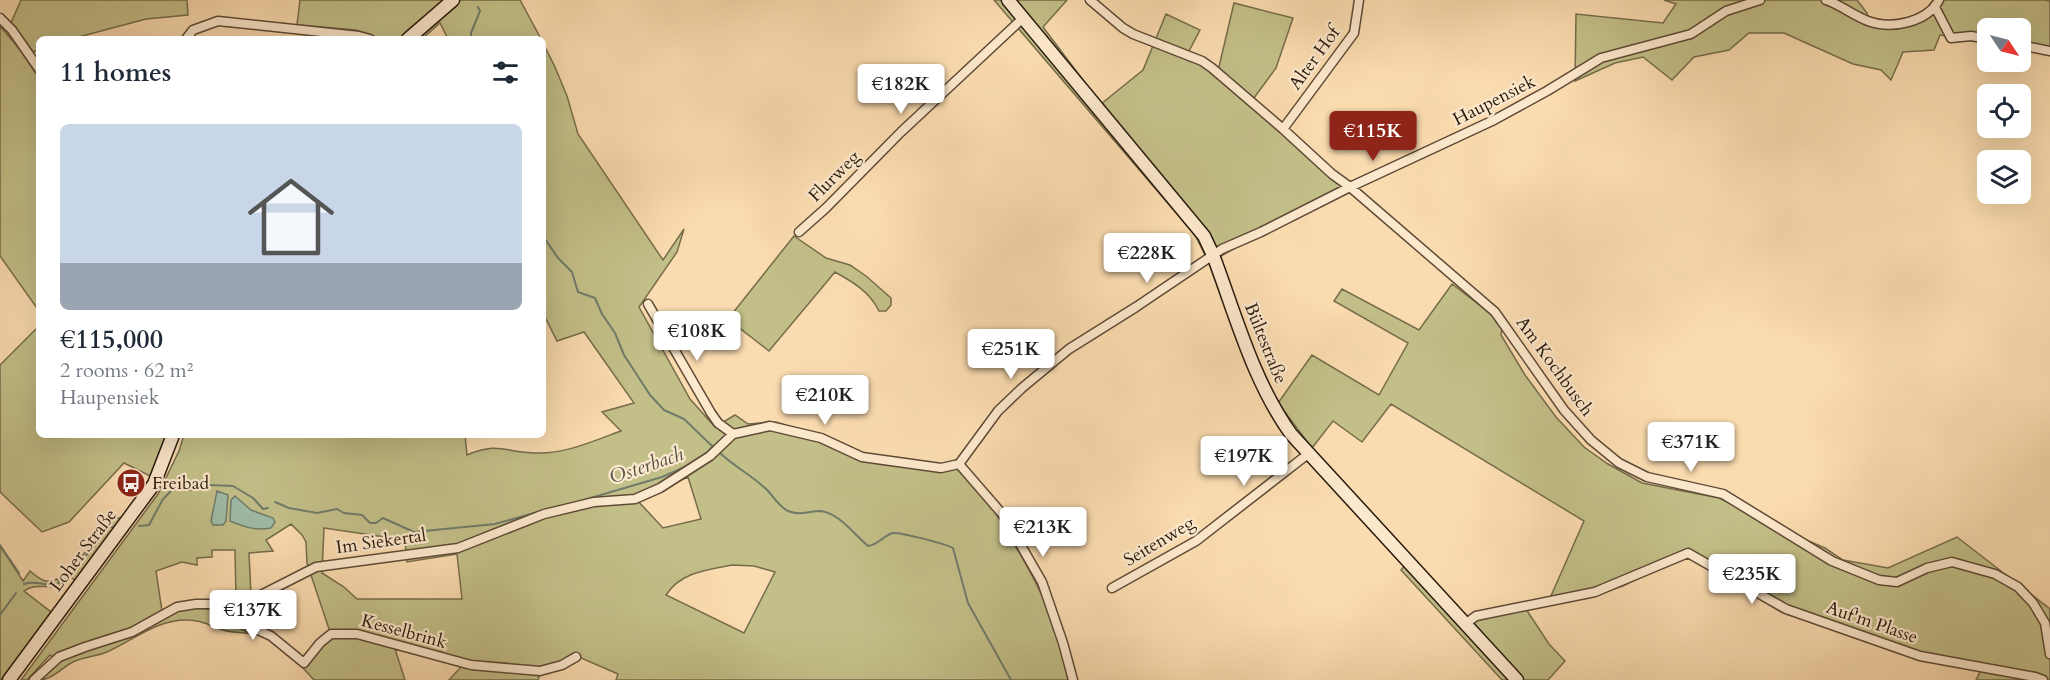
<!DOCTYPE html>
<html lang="en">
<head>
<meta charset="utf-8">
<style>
	:root { --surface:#fff; --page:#f6f6f7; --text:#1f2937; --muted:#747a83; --accent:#8f2418 }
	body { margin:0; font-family:Cardo,serif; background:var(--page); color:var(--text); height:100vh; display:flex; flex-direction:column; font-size:22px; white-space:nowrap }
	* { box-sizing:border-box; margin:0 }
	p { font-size:20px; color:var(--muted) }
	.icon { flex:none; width:33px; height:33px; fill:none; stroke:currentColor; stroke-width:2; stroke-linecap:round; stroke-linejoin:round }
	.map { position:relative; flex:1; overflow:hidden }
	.drawer { position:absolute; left:36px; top:36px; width:510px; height:402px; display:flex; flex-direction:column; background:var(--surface); border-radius:9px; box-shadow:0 6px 24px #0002 }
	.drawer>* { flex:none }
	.needle { width:39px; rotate:125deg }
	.buttons { position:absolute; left:1977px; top:18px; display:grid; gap:12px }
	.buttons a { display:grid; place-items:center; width:54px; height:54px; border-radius:9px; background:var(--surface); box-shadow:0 6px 24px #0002; font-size:30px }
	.price { position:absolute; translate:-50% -51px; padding:0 14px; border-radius:6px; background:#fff; color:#222; font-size:20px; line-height:39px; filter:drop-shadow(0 2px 3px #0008) }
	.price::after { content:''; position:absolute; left:50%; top:36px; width:18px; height:14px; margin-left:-9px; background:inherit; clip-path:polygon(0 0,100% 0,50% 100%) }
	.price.on { background:var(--accent); color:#fff }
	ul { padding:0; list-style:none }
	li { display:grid; align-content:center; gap:12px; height:318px; padding:0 24px }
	li span { display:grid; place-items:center; height:186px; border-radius:9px; color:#555 }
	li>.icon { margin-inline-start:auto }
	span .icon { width:108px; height:108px; fill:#fffc; stroke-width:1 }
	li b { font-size:26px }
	h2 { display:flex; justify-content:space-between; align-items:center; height:72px; padding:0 24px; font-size:26px }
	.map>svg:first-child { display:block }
</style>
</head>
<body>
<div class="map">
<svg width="2050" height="680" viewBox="0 0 2050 680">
	<rect width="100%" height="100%" fill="#fbdcb0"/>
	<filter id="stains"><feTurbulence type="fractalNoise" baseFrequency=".00333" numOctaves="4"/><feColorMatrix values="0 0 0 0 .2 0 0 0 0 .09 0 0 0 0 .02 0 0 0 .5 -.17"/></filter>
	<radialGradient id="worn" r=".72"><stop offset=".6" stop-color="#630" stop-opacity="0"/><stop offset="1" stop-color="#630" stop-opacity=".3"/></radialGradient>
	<path fill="#c3bf88" stroke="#766c4b" stroke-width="1.5" fill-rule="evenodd" d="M21,0H187L188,15L146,19L71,39H39V50L33,52L11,23Z
		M300,0H520L541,39H448L440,23L422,39H382L356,30L297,25Z
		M994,0H1067L1043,27L1101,104L1143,70L1166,14L1200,30L1188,53L1218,71L1234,3L1293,18L1276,68L1251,102L1346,185L1209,263L1195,235Z
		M1664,0H1857L1867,13L1869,21L1899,23L1927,9L1933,0H2045L2050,1V52L2021,48L2020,28H1988L1987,43L1940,35L1934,50L1903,52L1891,80L1881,70L1853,64L1784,33H1749L1729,50L1694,57L1672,80L1643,57L1615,63L1575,81L1576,14L1663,23L1676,4Z
		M0,26L22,52L39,78V311L0,256Z
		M543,43L555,67L567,96L578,134L663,260L684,229L677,252L639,307L690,399L715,427L735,415L748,424L776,422L817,435L863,457L948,465L955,460C963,470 971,479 979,488C993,507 1004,527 1016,547C1043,593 1059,627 1068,680H616L618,674L579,657L540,674L538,680H449L462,666L395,649L405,680H314L303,668L321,643L331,635L307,563L306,542L302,535L291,524L266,540L273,551L249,553L251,595L236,599L235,550H212V557L197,558V565L182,562L156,571L162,611L193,608L209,609L215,617L251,634C242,632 231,633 223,630C211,626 202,620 188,620C157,619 134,640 107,652C97,656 85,657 75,661C63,666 53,680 39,680L58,661L50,655L27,680H21L158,494L179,451L184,435H465L467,455C499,441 506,453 536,453C566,454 593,441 621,431L602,412L634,403L584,332L557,341L543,313ZM688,477L701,519L663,528L637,500ZM324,528L405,540L407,562L457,554L462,599H357L344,587L322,573ZM732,565L754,566L775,572L744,633L666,595C681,572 707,570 732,565Z
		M794,236L826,258L850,265L866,276L891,298V305L886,311H879C870,292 853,282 835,272L769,351L728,319Z
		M1452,284L1503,323L1501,335L1525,375L1556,417L1584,447L1608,464L1642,483L1719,498L1799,537L1825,548L1843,560L1888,568L1957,537L2050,609V680H1976L1981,670L1919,658L1781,612L1689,556L1658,568L1623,586L1591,596L1547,605L1584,521L1391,404L1362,442L1333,421L1312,448L1278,403L1312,355L1379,395L1408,343L1334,301L1342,289L1419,330Z
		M39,326V435H166L150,476L124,463L69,522L42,532L0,492V365Z
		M114,518H124L77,582L67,574Z
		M0,546L23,581L30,571C39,578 45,585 57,579L62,585C48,590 37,582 24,591L51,612L2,680H0Z
		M1410,559L1468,623L1526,609L1549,644L1565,661L1548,680H1502L1401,570Z"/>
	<path fill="#9fbca7" stroke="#707b6a" stroke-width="1.5" d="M217,491L228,495L226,521L223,525H213L211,521Z
		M235,496L251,510L273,518L275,522L271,528C256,531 244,527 230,521L231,500Z"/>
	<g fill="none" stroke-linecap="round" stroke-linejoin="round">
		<path stroke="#707b6a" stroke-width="2" d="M471,39V33L480,11L478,7
			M543,236L558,258L572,272L578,292L595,298L602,314L615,333L624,355L650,395L664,410L684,419L712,446
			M719,452C734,467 754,476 769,492C775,499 780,507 788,511C800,516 808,511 820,511C838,512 855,535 868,546C878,545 884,535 893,533C900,532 946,544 953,548L968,603L1011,680
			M704,456L713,446L715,448
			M275,502L289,508L317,513L337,509L344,513L362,515L370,523H376L383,518L414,532L495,524L538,512
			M570,504L662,477L687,466
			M139,526L149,525L163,499L172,490H193L199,486L210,485L233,486L253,498L263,509L268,508
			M0,545L19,573
			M24,584C36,579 47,588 57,584C71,579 97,540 107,527H116
			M0,615L16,593"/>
		<g stroke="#5e4a36" stroke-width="11">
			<path id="street" d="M1090,0L1123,28L1133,34L1202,61L1212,68L1283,129L1332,174L1350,187L1495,312L1564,410L1591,440L1619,463L1647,477L1723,494L1832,561L1879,580L1897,582L1927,568L1952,562L1995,574L2018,587L2033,603L2045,623L2050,654
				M1826,0C1841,5 1854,16 1868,21C1892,30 1927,22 1939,0
				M1935,7L1951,38L1971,36L1988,39
				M0,18L12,30L39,69
				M186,39L193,30L218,21L359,36L370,39
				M2020,45L2050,51
				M1283,129L1354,33L1359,0
				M799,232L826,208L901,132L1023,18
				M648,304L711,413L718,423L733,434
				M959,464L998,411L1022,388L1069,349L1136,307L1222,249L1261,232L1350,187L1494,120L1547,91L1601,58L1691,34L1726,11L1760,0
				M959,464L1004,516L1042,582L1063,643L1073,680
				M1112,588L1196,541L1308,454
				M215,605L226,615L271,636L304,663L320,643L331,634H357L471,665L540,671L562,665L576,657
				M1465,624L1476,616L1595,592L1688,553L1786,609L1920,656L2035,677L2043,680
				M34,680L59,657L85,647L132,632L177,607L196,604H227L253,599L316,567L458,548L544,514L594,502L635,499L660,488L710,456L733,434L770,426L821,438L862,457L941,468L959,464"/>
		</g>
		<g stroke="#291a0e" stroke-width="15">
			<path id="secondary" d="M1008,0L1204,236L1213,255C1236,316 1253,381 1291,434L1517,680
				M408,39L453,0
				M9,680L154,484L173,435"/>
		</g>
		<use href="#street" stroke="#fce8cc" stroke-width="8"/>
		<use href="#secondary" stroke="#fce8cc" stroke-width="12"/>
	</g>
	<defs>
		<g id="bus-disc" transform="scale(1.5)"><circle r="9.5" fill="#8f2418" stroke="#fce8cc"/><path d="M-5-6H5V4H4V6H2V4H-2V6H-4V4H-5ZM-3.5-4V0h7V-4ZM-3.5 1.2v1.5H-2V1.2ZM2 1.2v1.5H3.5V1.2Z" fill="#fff"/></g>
	</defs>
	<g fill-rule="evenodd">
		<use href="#bus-disc" x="131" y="483"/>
	</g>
	<g text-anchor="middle" stroke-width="4.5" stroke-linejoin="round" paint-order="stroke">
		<g font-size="18" fill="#291a0e" stroke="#fce8cc">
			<text transform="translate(1314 58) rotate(-54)" y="6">Alter Hof</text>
			<text transform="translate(1494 100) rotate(-27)" y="6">Haupensiek</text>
			<text transform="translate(834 176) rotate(-45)" y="6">Flurweg</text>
			<text transform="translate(1266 343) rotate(68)" y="6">Bültestraße</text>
			<text transform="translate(1555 366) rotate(54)" y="6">Am Kochbusch</text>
			<text transform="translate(381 541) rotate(-8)" y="6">Im Siekertal</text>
			<text transform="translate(1159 541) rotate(-31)" y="6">Seitenweg</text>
			<text transform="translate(83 550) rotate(-53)" y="6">Loher Straße</text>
			<text transform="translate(1872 622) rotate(19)" y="6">Auf'm Plasse</text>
			<text transform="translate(404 631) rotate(15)" y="6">Kesselbrink</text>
		</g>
		<g font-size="18" fill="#291a0e" stroke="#fce8cc" text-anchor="start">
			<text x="152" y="489">Freibad</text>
		</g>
		<g font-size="20" font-style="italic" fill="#525344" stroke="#fce8cc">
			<text transform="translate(646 465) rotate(-19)" y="7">Osterbach</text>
		</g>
	</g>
	<rect width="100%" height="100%" filter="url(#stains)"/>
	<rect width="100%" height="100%" fill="url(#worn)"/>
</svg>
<div class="buttons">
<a><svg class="needle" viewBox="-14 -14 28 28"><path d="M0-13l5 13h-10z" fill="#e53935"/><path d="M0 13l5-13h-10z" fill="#747a83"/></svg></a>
<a><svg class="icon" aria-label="locate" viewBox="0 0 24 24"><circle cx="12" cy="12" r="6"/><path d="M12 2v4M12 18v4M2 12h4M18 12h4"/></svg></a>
<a><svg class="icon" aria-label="layers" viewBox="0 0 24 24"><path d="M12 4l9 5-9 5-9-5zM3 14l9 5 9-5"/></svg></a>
</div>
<b class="price" style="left:901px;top:115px">€182K</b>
<b class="price on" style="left:1373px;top:162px">€115K</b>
<b class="price" style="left:1147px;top:284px">€228K</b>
<b class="price" style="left:697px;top:362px">€108K</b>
<b class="price" style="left:1011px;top:380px">€251K</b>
<b class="price" style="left:825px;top:426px">€210K</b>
<b class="price" style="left:1691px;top:473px">€371K</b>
<b class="price" style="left:1244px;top:487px">€197K</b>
<b class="price" style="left:1043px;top:558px">€213K</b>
<b class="price" style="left:1752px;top:605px">€235K</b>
<b class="price" style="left:253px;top:641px">€137K</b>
<section class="drawer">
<h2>11 homes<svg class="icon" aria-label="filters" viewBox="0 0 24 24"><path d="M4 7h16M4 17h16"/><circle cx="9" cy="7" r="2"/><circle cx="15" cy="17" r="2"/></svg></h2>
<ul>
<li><span style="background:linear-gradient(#c9d6e8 75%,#9aa5b1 0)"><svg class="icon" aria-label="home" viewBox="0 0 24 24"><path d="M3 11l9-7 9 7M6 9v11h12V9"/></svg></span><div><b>€115,000</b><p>2 rooms · 62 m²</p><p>Haupensiek</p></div></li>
</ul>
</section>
</div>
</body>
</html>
